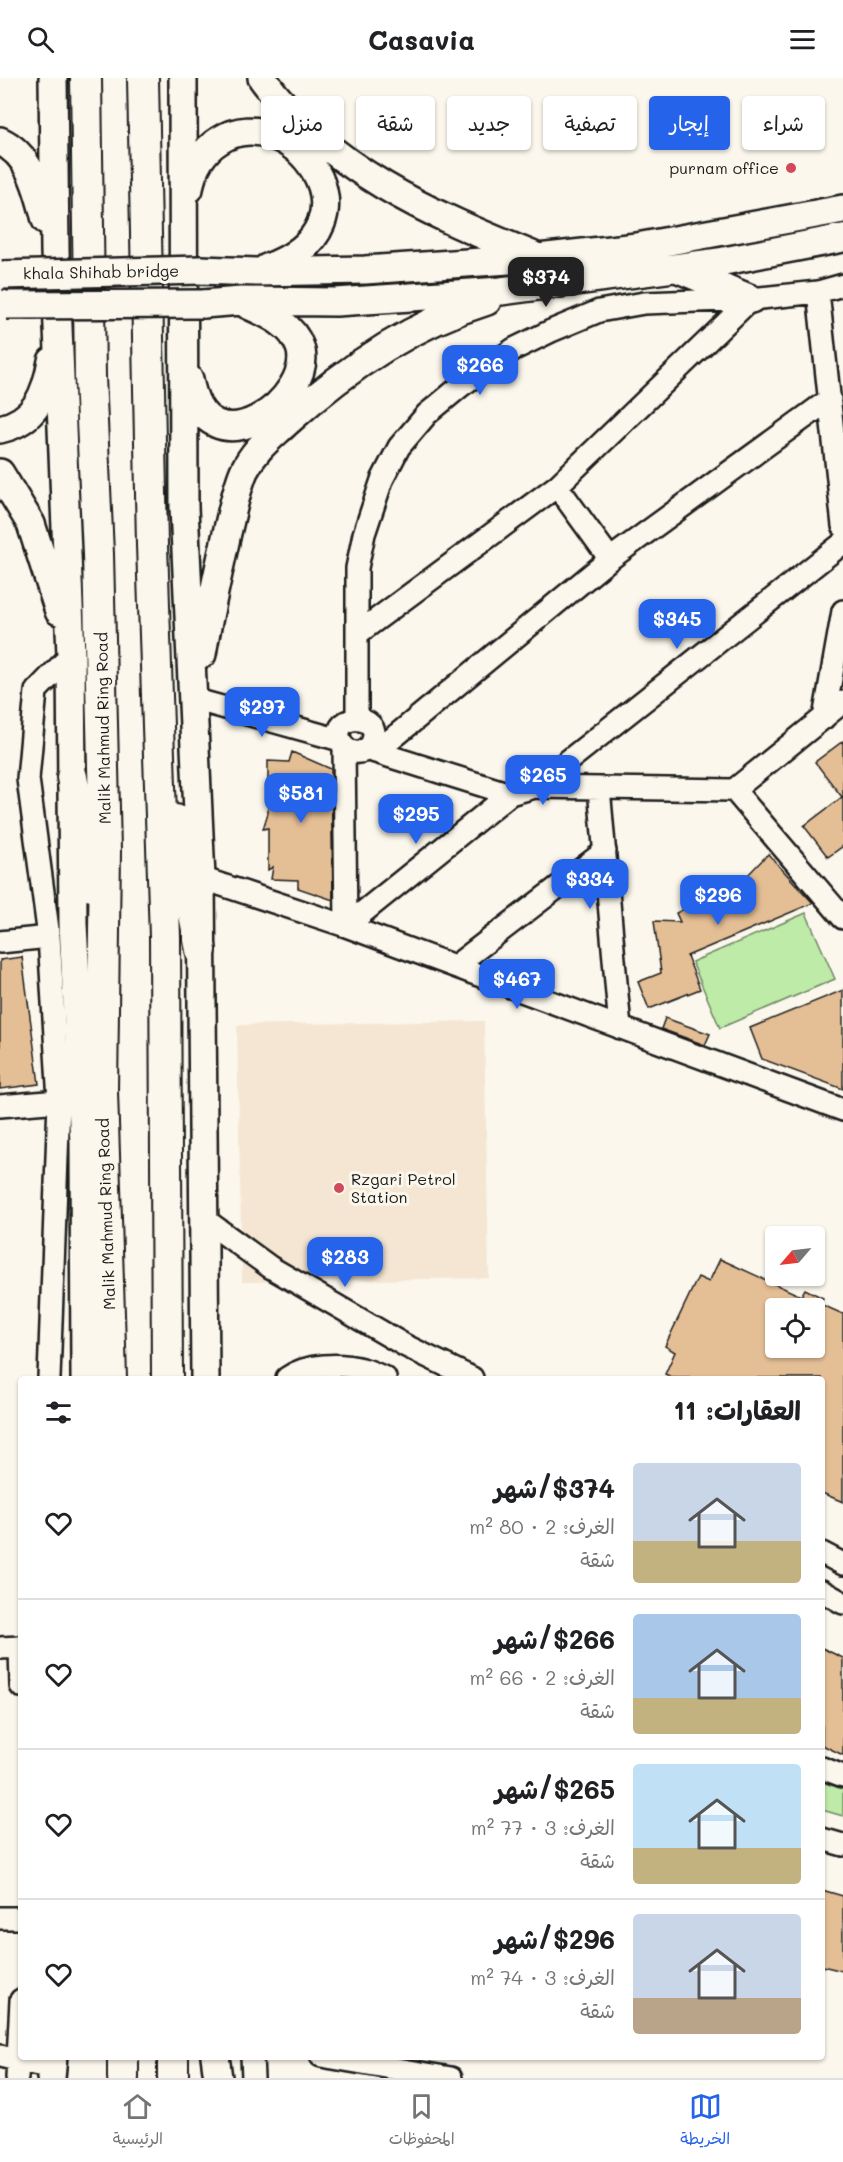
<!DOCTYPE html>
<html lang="ar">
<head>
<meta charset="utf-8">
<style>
	:root { --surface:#fff; --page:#f2f2f2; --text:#202124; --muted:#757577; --line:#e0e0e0; --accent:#2563eb }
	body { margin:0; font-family:Mali,"Playpen Sans Arabic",sans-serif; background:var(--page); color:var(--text); direction:rtl; height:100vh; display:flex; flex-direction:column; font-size:22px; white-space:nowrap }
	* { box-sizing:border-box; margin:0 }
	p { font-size:20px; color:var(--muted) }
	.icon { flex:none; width:33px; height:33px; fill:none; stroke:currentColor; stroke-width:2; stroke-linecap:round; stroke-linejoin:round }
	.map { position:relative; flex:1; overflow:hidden; direction:ltr }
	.sheet { position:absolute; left:18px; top:1298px; width:807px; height:684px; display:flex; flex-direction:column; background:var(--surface); border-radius:6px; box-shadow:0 2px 4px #0004; direction:rtl }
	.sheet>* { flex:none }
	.guide { position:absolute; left:18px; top:18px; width:807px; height:54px; direction:rtl; display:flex; gap:12px }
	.needle { width:39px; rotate:242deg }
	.tools { position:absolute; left:765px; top:1148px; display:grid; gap:12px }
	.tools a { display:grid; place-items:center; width:60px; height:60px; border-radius:6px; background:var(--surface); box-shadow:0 2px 4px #0004; font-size:30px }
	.price { position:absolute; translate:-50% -51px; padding:0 14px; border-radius:12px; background:var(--accent); color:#fff; font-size:20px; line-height:39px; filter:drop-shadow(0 2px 3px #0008) }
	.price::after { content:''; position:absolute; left:50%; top:36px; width:18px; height:14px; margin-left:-9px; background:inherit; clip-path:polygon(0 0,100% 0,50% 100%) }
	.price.on { background:#222; color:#fff }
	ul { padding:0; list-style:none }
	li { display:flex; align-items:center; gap:18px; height:150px; padding:0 24px }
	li+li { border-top:2px solid var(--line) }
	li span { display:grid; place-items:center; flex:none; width:168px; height:120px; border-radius:6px; color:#555 }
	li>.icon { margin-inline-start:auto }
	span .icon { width:72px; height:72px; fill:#fffc; stroke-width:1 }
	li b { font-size:26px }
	h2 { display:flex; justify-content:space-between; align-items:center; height:72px; padding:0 24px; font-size:26px }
	.tag { padding:0 21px; border-radius:6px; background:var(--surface); box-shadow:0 2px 4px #0004; font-size:21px; line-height:54px }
	.tag.on { background:var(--accent); color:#fff }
	header { display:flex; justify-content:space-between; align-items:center; height:78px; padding:0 24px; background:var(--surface); font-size:27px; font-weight:700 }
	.dock { display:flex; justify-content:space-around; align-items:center; height:84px; border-top:2px solid var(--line); background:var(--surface); font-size:16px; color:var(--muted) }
	.dock a { display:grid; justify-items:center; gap:3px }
	.dock .on { color:var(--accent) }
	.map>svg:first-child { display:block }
</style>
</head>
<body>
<header><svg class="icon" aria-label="menu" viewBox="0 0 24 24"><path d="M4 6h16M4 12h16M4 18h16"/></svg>Casavia<svg class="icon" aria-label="search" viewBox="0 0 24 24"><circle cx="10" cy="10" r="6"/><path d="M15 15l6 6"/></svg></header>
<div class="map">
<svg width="843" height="2000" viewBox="0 0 843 2000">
	<rect width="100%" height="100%" fill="#fbf7ec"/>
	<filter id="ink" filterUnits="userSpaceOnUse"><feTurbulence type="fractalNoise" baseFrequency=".0167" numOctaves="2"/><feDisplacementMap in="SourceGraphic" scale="12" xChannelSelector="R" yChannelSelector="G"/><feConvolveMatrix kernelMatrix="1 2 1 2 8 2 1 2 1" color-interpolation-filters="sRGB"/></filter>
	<g filter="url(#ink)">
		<path fill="#f4e6d2" d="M484,943L489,1200L242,1204L237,947Z"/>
		<path fill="#beeba8" stroke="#6d8462" stroke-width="1.5" d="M806,835L835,901L720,950L692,884Z
			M822,1704L843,1711V1738L822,1732Z"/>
		<path fill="#e4be95" stroke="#1c1c1c" stroke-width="1.5" fill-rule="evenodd" d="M843,663V768L828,779L804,748L842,719L815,684Z
			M292,674L331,691L333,822L298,810V802L271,801L273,789L268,792V750L263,751L268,735V683L289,684Z
			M768,776L813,825L687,878L700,911L649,931L638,904L661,895L654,843L680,844L676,835L744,801Z
			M22,879L39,1006L0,1011V882Z
			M843,912V1011L762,981L750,950Z
			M665,940L710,956L705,967L661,951Z
			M720,1181L801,1218L805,1211L823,1220L820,1226L843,1236V1424L822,1415V1300H674L665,1296L675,1274L665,1268L698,1199L709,1204ZM776,1230H814V1269H776Z
			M822,1570L843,1580V1677L822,1667Z
			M822,1812L843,1818V1893L822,1888Z"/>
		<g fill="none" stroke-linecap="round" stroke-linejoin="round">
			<g stroke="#1c1c1c" stroke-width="26">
				<path id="minor" d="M818,214L843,448
					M557,408L610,481
					M357,556L557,408L751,221
					M193,621L340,662
					M824,640L843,533
					M357,641V490L364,456L382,402L399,369L427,336L462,307L514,271L551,253L599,233L644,225L751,221L818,214L843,207
					M344,669C352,676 366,677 372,665C386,632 321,635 344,669L346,848
					M366,671L510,716L535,709L734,712L843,624
					M376,674L610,481L830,321
					M535,709L843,465
					M599,710L620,950
					M734,712L843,840
					M201,800L346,848L843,1032
					M346,848L510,716
					M0,864L49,859
					M455,888L605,773
					M0,1028L59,1023
					M204,1141L270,1189L406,1268L472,1300
					M49,1300L59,1023L49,859L28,701L36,613L71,577
					M287,1300C306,1286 340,1285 362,1291C370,1293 378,1297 385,1300
					M822,1475L843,1486
					M822,1513L843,1525
					M20,1569L21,1608
					M0,1570L21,1569
					M822,1690L843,1698
					M822,1761L843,1767
					M0,1840H21
					M0,1978L51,1990
					M252,1978L253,2000
					M321,1978L451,2000
					M17,2000L21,1922"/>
			</g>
			<g stroke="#1c1c1c" stroke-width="32">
				<path id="major" d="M53,0L55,173L71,577L73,846L84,1064L85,1300
					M183,0L184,429L201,800L205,1300
					M262,0C326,90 432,137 532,177
					M0,63C31,77 38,112 46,142
					M189,111C192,91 203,72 220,62C288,19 390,145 267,190
					M679,191L751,221
					M200,192L257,194L365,192L538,180L637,169L843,131
					M203,226L241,223L336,224L501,213L719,184L843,160
					M189,301C207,402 317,318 300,269C292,246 268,236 248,227
					M0,351C36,343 46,316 52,283
					M0,395L31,446L59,533
					M202,576C209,535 218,495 227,455C232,435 236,412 244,393C255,371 269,361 286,345C344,292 412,246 487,223
					M215,1978L218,2000
					M51,2000L53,1978"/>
			</g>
			<g stroke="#1c1c1c" stroke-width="34">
				<path id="highway" d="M86,0L90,299L98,476L105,773L102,1013L111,1300
					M143,0L152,467L165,859L167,1300
					M72,699L91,808
					M176,742L201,872
					M123,1978V2000
					M173,1978V2000"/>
			</g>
			<use href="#minor" stroke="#fbf7ec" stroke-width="21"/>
			<use href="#major" stroke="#fbf7ec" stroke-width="27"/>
			<use href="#highway" stroke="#fbf7ec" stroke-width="30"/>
			<g stroke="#1c1c1c" stroke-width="32" stroke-linecap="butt">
				<path id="major-bridge" d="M2,197L200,192
					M6,227L203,226"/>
			</g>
			<use href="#major-bridge" stroke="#fbf7ec" stroke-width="27"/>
		</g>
	</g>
	<g fill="#d1495b" stroke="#fbf7ec" stroke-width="2">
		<circle cx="791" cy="90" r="6"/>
		<circle cx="339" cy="1110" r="6"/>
	</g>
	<g text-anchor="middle" stroke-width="6" stroke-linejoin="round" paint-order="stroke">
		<g font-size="16" fill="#1c1c1c" stroke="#fbf7ec" text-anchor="end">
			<text x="779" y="96">purnam office</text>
			<text x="351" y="1107" text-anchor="start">Rzgari Petrol<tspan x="351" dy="18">Station</tspan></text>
		</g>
		<g font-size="16" fill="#1c1c1c" stroke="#fbf7ec">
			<text transform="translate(101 194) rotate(-1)" y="6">khala Shihab bridge</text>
			<text transform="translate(103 650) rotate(-91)" y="6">Malik Mahmud Ring Road</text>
			<text transform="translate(106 1136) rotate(-92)" y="6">Malik Mahmud Ring Road</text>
		</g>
	</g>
</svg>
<div class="tools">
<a><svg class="needle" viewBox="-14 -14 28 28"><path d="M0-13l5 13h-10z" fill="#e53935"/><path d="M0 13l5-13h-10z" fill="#757577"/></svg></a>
<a><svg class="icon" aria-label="locate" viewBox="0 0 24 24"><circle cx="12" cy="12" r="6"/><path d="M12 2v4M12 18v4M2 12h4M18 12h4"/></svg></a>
</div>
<b class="price on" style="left:546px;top:230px">$374</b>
<b class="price" style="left:480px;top:318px">$266</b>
<b class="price" style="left:677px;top:572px">$345</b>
<b class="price" style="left:262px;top:660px">$297</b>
<b class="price" style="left:543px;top:728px">$265</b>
<b class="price" style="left:301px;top:746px">$581</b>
<b class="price" style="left:416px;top:767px">$295</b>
<b class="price" style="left:590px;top:832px">$334</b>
<b class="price" style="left:718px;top:848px">$296</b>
<b class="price" style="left:517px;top:932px">$467</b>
<b class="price" style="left:345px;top:1210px">$283</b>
<div class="guide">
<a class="tag">شراء</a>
<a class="tag on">إيجار</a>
<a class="tag">تصفية</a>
<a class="tag">جديد</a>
<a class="tag">شقة</a>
<a class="tag">منزل</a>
</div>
<section class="sheet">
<h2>العقارات: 11<svg class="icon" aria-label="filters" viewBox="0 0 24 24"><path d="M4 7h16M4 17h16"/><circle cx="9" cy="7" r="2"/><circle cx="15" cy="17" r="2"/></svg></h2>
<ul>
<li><span style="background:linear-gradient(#c9d6e8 65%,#c2b280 0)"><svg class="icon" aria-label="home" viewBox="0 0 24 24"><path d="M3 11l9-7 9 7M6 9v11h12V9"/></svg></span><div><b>$374/شهر</b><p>الغرف: 2 · 80 m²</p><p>شقة</p></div><svg class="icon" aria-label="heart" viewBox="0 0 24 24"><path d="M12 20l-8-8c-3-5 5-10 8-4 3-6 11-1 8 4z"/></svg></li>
<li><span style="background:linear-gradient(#a9c7e8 70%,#c2b280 0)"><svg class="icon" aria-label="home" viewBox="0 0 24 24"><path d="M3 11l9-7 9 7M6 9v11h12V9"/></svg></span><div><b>$266/شهر</b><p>الغرف: 2 · 66 m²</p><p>شقة</p></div><svg class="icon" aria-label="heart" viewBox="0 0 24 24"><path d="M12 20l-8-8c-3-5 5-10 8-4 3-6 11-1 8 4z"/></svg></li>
<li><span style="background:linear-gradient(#bfe0f5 70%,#c2b280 0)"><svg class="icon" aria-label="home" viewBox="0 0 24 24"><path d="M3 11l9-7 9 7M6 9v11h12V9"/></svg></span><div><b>$265/شهر</b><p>الغرف: 3 · 77 m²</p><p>شقة</p></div><svg class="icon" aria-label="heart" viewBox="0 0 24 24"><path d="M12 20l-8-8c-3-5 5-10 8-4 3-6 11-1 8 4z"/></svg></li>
<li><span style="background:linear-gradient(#c9d6e8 70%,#b9a48a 0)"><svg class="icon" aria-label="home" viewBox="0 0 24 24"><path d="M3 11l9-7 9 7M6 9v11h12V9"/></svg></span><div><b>$296/شهر</b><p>الغرف: 3 · 74 m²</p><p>شقة</p></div><svg class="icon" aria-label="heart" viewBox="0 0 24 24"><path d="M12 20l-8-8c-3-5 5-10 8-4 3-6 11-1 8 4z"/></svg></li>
</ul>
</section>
</div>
<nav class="dock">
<a class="on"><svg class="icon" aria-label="map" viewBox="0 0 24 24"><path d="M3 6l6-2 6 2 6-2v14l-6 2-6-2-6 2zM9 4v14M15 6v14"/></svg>الخريطة</a>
<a><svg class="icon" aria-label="saved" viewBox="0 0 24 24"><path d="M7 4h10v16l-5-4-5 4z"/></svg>المحفوظات</a>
<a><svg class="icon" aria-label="home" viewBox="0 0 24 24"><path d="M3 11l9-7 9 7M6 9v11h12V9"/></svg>الرئيسية</a>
</nav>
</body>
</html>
